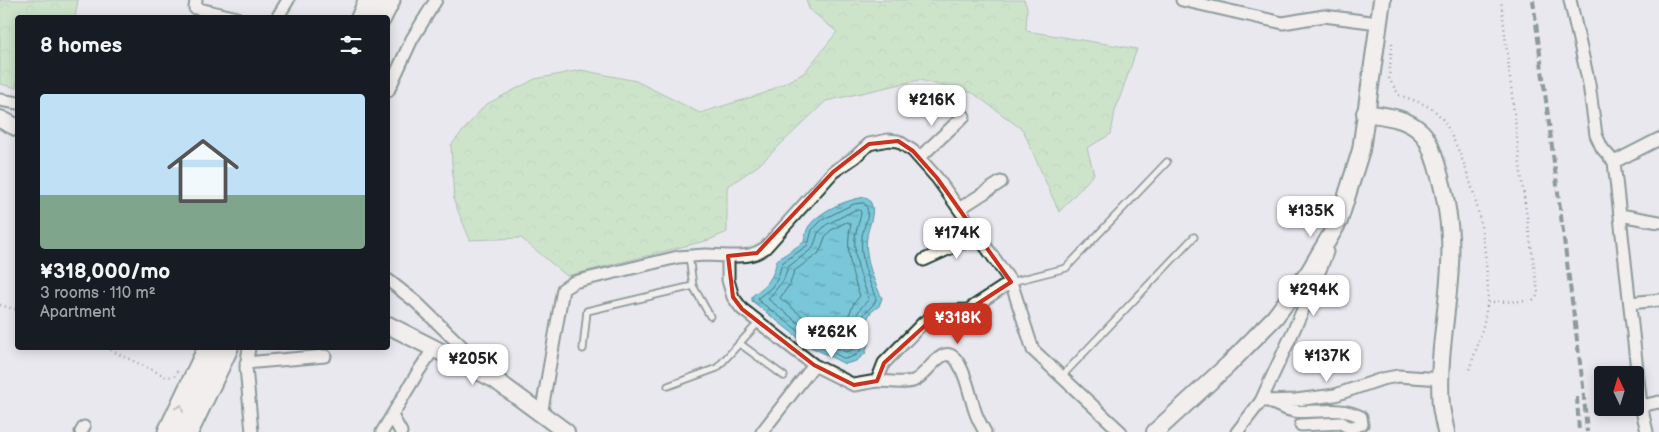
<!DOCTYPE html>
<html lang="en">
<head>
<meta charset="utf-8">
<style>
	:root { --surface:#171b24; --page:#20242c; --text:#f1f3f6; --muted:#9ea1a6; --accent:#c8321e }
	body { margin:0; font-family:"Balsamiq Sans",sans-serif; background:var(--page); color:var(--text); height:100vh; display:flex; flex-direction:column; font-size:19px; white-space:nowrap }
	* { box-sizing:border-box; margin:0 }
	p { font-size:16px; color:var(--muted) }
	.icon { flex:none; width:28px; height:28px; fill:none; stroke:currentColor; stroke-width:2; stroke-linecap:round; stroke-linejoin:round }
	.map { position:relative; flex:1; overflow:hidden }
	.sheet { position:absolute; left:15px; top:15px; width:375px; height:335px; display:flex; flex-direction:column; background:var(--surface); border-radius:5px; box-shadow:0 2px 12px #0003 }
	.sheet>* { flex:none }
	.needle { width:32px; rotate:356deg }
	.fabs { position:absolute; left:1594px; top:366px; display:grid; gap:10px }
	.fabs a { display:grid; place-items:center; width:50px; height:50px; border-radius:5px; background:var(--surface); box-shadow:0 2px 12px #0003; font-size:25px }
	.price { position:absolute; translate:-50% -42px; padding:0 11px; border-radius:10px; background:#fff; color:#222; font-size:16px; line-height:32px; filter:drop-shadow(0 1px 2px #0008) }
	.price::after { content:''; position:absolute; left:50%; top:30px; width:15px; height:11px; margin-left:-8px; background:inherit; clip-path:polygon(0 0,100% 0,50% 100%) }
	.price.on { background:var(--accent); color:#fff }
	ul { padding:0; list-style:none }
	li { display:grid; align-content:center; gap:10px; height:265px; padding:0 25px }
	li span { display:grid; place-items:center; height:155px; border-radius:5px; color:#555 }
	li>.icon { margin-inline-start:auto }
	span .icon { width:90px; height:90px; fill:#fffc; stroke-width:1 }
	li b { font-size:21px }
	h2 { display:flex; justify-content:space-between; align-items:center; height:60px; padding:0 25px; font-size:21px }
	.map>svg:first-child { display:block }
</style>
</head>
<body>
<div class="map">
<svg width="1659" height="432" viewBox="0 0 1659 432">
	<defs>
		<pattern id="forest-crowns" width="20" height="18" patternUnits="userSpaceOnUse" patternTransform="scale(1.25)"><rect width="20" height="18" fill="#acdfa1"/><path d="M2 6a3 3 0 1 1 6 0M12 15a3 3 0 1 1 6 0" fill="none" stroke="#94c08b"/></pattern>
		<pattern id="water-ripples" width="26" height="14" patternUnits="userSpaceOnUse" patternTransform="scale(1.25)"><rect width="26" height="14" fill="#7ac7da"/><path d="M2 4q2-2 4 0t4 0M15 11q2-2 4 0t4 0" fill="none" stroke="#63a3b2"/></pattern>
	</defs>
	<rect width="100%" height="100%" fill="#e9e8ef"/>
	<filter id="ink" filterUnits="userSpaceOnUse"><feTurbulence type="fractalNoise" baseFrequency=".02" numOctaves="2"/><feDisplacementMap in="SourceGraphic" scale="10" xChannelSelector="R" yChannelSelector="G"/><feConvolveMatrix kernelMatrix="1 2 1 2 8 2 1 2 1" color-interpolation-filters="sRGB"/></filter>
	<g filter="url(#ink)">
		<path fill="url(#forest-crowns)" stroke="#668e6a" d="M0,0H78L75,17L18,18L17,88L0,84Z
			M806,0H1024L1027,7L1026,31L1137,49L1115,111L1111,134L1087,148L1094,174L1059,212L1023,130L973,93L919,80L826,101L759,165L727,187V232L709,240L567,276L521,238L470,240L454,201L451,145L485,105L535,79L581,70L636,81L700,113L765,93L804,73L837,32L809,9Z"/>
		<path fill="url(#water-ripples)" stroke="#569098" d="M865,197C880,206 868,225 867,237C866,242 866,248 867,253C869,269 875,284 882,298L879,306L871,312L866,321L868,344L865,354L856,361L845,364L809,346L752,301V296C768,284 773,279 777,260L804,242C805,237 806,230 809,226C821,210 846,200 865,197Z"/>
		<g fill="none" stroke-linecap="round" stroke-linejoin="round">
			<path stroke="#437476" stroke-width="1" d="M864,203C873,212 863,226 862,237C859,259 869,279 876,299C874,307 866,309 862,318C856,335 874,352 845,359L812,341L759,301L758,298L771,288L778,278L782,263L808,245L812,230L822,220L845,208L854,204Z
				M855,210H860L861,213C860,221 856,229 855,237C853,259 862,279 869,299C864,305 858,309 856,318C853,330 864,348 846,352L815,336L768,299L783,281L788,267L813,248L818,233L826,225Z
				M847,222L851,224C845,249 851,273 860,296L854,303L848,317L849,341L847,344L819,330L780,298L790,284L794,271L818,254L821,249L825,237L830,231Z"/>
			<g stroke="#1f3d34" stroke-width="9">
				<path id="lane" d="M1011,282L1066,268L1167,162
					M693,286L710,316
					M739,343L784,376
					M583,349L587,311L693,286L689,256
					M1062,376L1194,237
					M668,386L717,368L759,322"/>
			</g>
			<g stroke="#1f3d34" stroke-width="15">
				<path id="street" d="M196,0L195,8L237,18
					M1182,0L1283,23L1324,16L1378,23
					M1570,0L1589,84L1596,135L1602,148L1614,162L1659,139
					M277,18L288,0
					M388,91L412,39L436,0
					M0,100L18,103
					M919,158L964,116
					M1614,162L1641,406L1647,432
					M959,209L1001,182
					M1620,215L1659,222
					M728,256C743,256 752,257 765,248L833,172L855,157L869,144L888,140L898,141L913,151L937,178L1011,282
					M924,260L979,235
					M388,280L416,302L486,370
					M1630,303L1659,300
					M249,348L246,367L252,432
					M246,363L325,356
					M877,381C888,381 903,384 913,381C929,376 944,335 960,366C968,381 970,396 975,411C977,418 981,425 985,432
					M1261,401C1283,352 1308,303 1327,252
					M1272,403C1279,406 1286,410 1294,411C1318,414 1338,405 1361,417L1362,424C1354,427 1349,429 1342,423L1301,425
					M1641,406L1659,402
					M541,415L563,289L574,282L678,257L705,255L728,256V280L733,297L742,309L814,365
					M392,416L401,432
					M81,432L84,427
					M382,432L418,372L434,348
					M762,432L814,365L854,385L877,381L884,363L923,323L941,311L968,310L1011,282L1033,350L1121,432
					M1237,432L1261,401L1296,400L1335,395L1382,379L1398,376L1441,379"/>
			</g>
			<g stroke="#1f3d34" stroke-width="20">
				<path id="secondary" d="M1365,113C1384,116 1404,117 1419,130C1429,138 1432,152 1436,163C1446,195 1452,232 1450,265C1448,311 1437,359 1441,406C1442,414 1444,423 1446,432
					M0,119L18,128
					M388,325L494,379L566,432
					M1155,432L1228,365L1275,317L1309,272L1339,221L1361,150L1382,0"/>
			</g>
			<g stroke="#1f3d34" stroke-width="25">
				<path id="highway" d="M362,18L370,0
					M380,18L389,0
					M169,432L209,348
					M187,432L227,348"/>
			</g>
			<path stroke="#1f3d34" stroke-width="2.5" stroke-dasharray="1 4" stroke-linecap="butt" d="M1392,43L1389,79L1399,95C1412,100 1429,104 1439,115C1447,123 1451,135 1456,145C1473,182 1482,221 1486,262C1487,276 1489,291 1487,304C1484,328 1477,347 1469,370
				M1488,302L1531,301L1536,298L1538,293L1523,190L1501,0
				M0,305L18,310
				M106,348L165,376L174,377L179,368"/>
			<use href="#lane" stroke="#fbf7ec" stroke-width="5.5"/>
			<use href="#street" stroke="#fbf7ec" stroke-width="11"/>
			<use href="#secondary" stroke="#fbf7ec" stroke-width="16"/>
			<use href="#highway" stroke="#fbf7ec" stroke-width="21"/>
			<path stroke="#1f3d34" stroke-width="4" stroke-dasharray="8 4" stroke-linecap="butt" d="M1533,0L1583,386L1587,432
				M1577,397L1579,432"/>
		</g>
		<defs><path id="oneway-chevron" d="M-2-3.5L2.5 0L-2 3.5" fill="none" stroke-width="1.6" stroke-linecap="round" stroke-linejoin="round" transform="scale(1.25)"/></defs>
		<use stroke="#8d9a90" href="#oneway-chevron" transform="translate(180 408) rotate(-65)"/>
	</g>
	<path d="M0 0H1659V432H0ZM898,141L913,151L937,178L1011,282L968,310L941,311L884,363L877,381L854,385L814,365L742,309L733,297L728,256L757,253L833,172L869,144Z" fill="#e9e8ef" fill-opacity=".55" fill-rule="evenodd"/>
	<path fill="none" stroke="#c8321e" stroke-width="4" stroke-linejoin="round" d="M898,141L913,151L937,178L1011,282L968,310L941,311L884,363L877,381L854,385L814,365L742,309L733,297L728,256L757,253L833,172L869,144Z"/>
</svg>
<div class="fabs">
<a><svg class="needle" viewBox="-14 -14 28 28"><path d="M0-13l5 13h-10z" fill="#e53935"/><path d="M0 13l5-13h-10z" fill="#9ea1a6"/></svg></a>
</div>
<b class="price" style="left:932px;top:127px">¥216K</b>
<b class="price" style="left:1311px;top:238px">¥135K</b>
<b class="price" style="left:957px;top:260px">¥174K</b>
<b class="price" style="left:1314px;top:317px">¥294K</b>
<b class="price on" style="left:958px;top:345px">¥318K</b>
<b class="price" style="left:832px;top:359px">¥262K</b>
<b class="price" style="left:1327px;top:383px">¥137K</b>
<b class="price" style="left:473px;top:386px">¥205K</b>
<section class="sheet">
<h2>8 homes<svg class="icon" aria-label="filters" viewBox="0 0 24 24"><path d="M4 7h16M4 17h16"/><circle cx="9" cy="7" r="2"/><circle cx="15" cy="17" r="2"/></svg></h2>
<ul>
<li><span style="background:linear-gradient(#bfe0f5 65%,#7fa58c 0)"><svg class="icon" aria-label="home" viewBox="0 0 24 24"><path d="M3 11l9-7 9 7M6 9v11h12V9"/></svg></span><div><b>¥318,000/mo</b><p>3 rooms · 110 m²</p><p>Apartment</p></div></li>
</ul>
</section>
</div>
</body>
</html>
